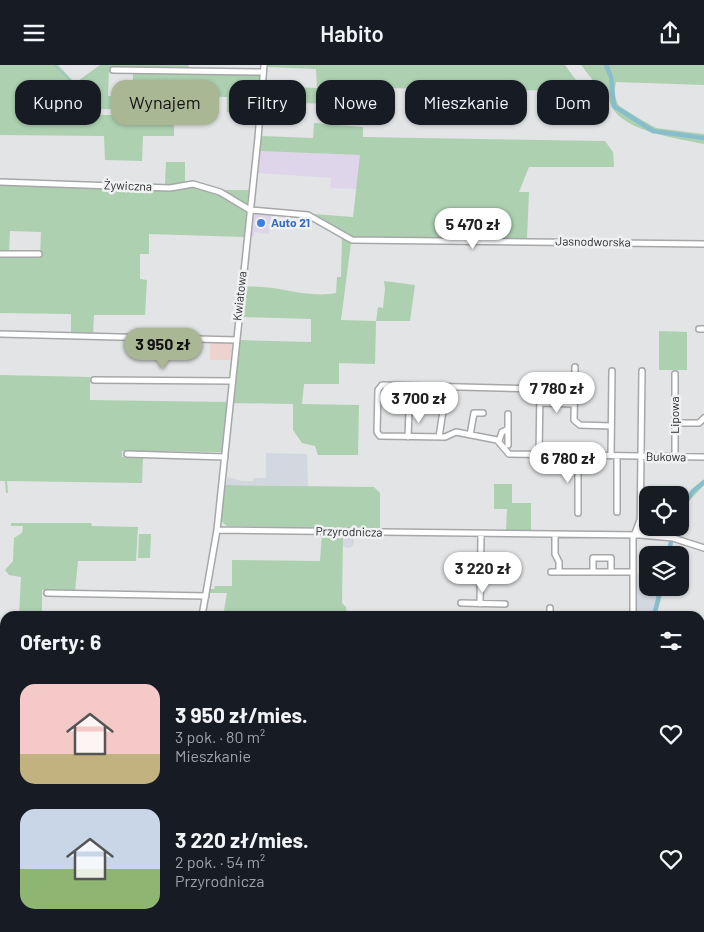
<!DOCTYPE html>
<html lang="pl">
<head>
<meta charset="utf-8">
<style>
	:root { --surface:#171b24; --page:#20242c; --text:#f1f3f6; --muted:#9ea1a6; --accent:#aab795 }
	body { margin:0; font-family:Barlow,sans-serif; background:var(--page); color:var(--text); height:100vh; display:flex; flex-direction:column; font-size:19px; white-space:nowrap }
	* { box-sizing:border-box; margin:0 }
	p { font-size:16px; color:var(--muted) }
	.icon { flex:none; width:28px; height:28px; fill:none; stroke:currentColor; stroke-width:2; stroke-linecap:round; stroke-linejoin:round }
	.map { position:relative; flex:1; overflow:hidden }
	.sheet { position:absolute; left:0px; top:546px; width:705px; height:321px; display:flex; flex-direction:column; background:var(--surface); border-radius:15px 15px 0 0; box-shadow:0 1px 4px #0004 }
	.sheet>* { flex:none }
	.top-card { position:absolute; left:15px; top:15px; width:675px; height:45px; display:flex; gap:10px }
	.buttons { position:absolute; left:639px; top:421px; display:grid; gap:10px }
	.buttons a { display:grid; place-items:center; width:50px; height:50px; border-radius:10px; background:var(--surface); box-shadow:0 1px 4px #0004; font-size:25px }
	.price { position:absolute; translate:-50% -42px; padding:0 11px; border-radius:18px; background:#fff; color:#222; font-size:16px; line-height:32px; filter:drop-shadow(0 1px 2px #0008) }
	.price::after { content:''; position:absolute; left:50%; top:30px; width:15px; height:11px; margin-left:-8px; background:inherit; clip-path:polygon(0 0,100% 0,50% 100%) }
	.price.active { background:var(--accent); color:#111 }
	ul { padding:0; list-style:none }
	li { display:flex; align-items:center; gap:15px; height:125px; padding:0 20px }
	li span { display:grid; place-items:center; flex:none; width:140px; height:100px; border-radius:15px; color:#555 }
	li>.icon { margin-inline-start:auto }
	span .icon { width:60px; height:60px; fill:#fffc; stroke-width:1 }
	li b { font-size:21px }
	h2 { display:flex; justify-content:space-between; align-items:center; height:60px; padding:0 20px; font-size:21px }
	.tag { padding:0 18px; border-radius:15px; background:var(--surface); box-shadow:0 1px 4px #0004; font-size:18px; line-height:45px }
	.tag.active { background:var(--accent); color:#111 }
	header { display:flex; justify-content:space-between; align-items:center; height:65px; padding:0 20px; background:var(--surface); font-size:22px; font-weight:600 }
	.map>svg:first-child { display:block }
</style>
</head>
<body>
<header><svg class="icon" aria-label="menu" viewBox="0 0 24 24"><path d="M4 6h16M4 12h16M4 18h16"/></svg>Habito<svg class="icon" aria-label="share" viewBox="0 0 24 24"><path d="M12 15V3M7 8l5-5 5 5M5 13v7h14v-7"/></svg></header>
<div class="map">
<svg width="704" height="867" viewBox="0 0 704 867">
	<rect width="100%" height="100%" fill="#e2e4e5"/>
	<path fill="#ded5eb" d="M260,86L361,90L357,124L330,123L331,113L258,108Z
		M255,147L271,149L269,169L255,167L254,171H250Z"/>
	<path fill="#d3d8e0" d="M266,388L307,389L308,421L225,420L228,412L242,416H253L254,413H266Z
		M342 477a6 6 0 1 1 12 0a6 6 0 1 1-12 0Z
		M647,508L648,522L659,523L656,539L650,551H635V509Z"/>
	<path fill="#edd3ce" d="M210,276L232,277L231,295H210Z"/>
	<path fill="#add0b1" d="M0,0H58L75,18L100,0H188L190,3H109L108,31H133V8L260,9L257,48L227,47V32L165,31L164,45L99,44V31H75V44L79,50H174V71H143L142,96L105,95L104,71L0,70Z
		M268,0H565L584,26L378,23H363V41L265,36L267,21L317,23L316,4L268,2Z
		M581,0H704V20L616,17L614,30L619,41L640,54L656,63L704,69V79C677,73 604,65 609,26H601Z
		M314,58L363,62V72L605,76L613,87L614,102H529L519,127H529L527,173L351,174L313,149L353,152L360,90L260,86L261,71L313,73Z
		M166,97H185V118L165,120Z
		M0,119L201,123L220,130L247,148L244,172L149,169V189H140V214L147,215L145,250H94L93,270L71,269V249L0,248V191L40,192L41,167L10,166L9,187H0Z
		M223,125H249L247,139L223,127Z
		M342,173L351,178L341,255L376,256L378,242L383,243L385,224L384,216L415,220L410,256H376L375,299L339,298V319H304L302,339L359,340L358,390H318L315,381L302,378L293,365V339L233,338L238,283L240,275L311,277V254L242,252L245,222C275,219 306,234 336,228L337,212H341Z
		M659,266L687,267V305H659Z
		M0,310L90,312V335L228,337L222,387L122,386V392L143,393L142,418L7,416L8,428H6L5,416H0Z
		M704,415V420L690,435L680,451C680,436 692,424 704,415Z
		M494,419H512V438H531V466L506,467L507,444H494Z
		M225,420L374,422L380,428V464L227,461L221,456Z
		M11,458H91L92,461L138,462L136,496H78L75,526L42,525V551H19L21,512L9,510L5,505L13,496L14,473L22,468L23,461H11Z
		M139,469H151L150,493H138Z
		M322,469L341,470L343,472L342,538L346,542L347,551H223L227,528H210V524H214L215,521H232V495L320,496Z
		M659,522L664,523L656,551H650L656,539Z
		M0,577L5,579V635L0,636Z
		M0,644H5V862L32,863L31,867H0Z
		M700,743H704V770L700,769Z
		M700,800H704V848H700Z
		M80,863V862L116,863L114,867H81Z
		M119,863H159V867H118Z
		M181,863H250V867H181Z
		M269,863L633,862V867H269Z"/>
	<g fill="none" stroke-linecap="round" stroke-linejoin="round">
		<path stroke="#88becc" stroke-width="1" d="M54,0L73,18
			M376,862L377,867"/>
		<path stroke="#88becc" stroke-width="4.5" d="M606,0L611,12L614,41L653,66L704,73
			M680,446L693,426L704,417
			M673,470L675,462
			M668,490L671,477
			M654,551L661,522
			M496,867L497,862"/>
		<g stroke="#a6a7a9" stroke-width="8">
			<path id="minor" d="M113,5L263,7
				M0,117L170,123L193,119L220,127L250,145L308,150L352,175L704,179
				M0,189H39
				M699,264H704
				M1,269L236,275
				M575,302L574,355L580,360L611,361
				M94,315L232,316
				M540,338L574,339
				M675,358H699L704,353
				M470,370L474,348H483
				M408,372L409,346
				M439,372L443,346
				M499,376L502,367L508,364
				M508,380V349
				M127,389L225,392
				M539,390L540,324L382,320L378,325L377,367L380,371L445,372L456,367L497,375L509,389L704,392
				M578,391V448
				M611,391L612,306
				M617,391V447
				M675,392V309
				M217,465L640,470L673,473L704,483
				M555,470V489L559,497V507
				M640,470L642,306
				M633,471V551
				M634,471L640,455
				M551,507H632
				M593,507V493H611V507
				M47,528L206,531
				M461,538L505,539
				M480,539L481,470
				M202,551L217,465L258,73L264,0
				M550,551V543
				M0,564H5
				M0,640L5,639
				M33,867L34,862"/>
		</g>
		<use href="#minor" stroke="#fff" stroke-width="5"/>
	</g>
	<circle fill="#3f7fe0" stroke="#f0f1f2" stroke-width="2" cx="261" cy="158" r="5"/>
	<g text-anchor="middle" stroke-width="5" stroke-linejoin="round" paint-order="stroke">
		<g font-size="12" fill="#2a2b2b" stroke="#f0f1f2">
			<text transform="translate(128 121) rotate(2)" y="4">Żywiczna</text>
			<text transform="translate(593 177) rotate(1)" y="4">Jasnodworska</text>
			<text transform="translate(240 231) rotate(-84)" y="4">Kwiatowa</text>
			<text transform="translate(675 350) rotate(-90)" y="4">Lipowa</text>
			<text transform="translate(666 392) rotate(1)" y="4">Bukowa</text>
			<text transform="translate(349 467) rotate(1)" y="4">Przyrodnicza</text>
		</g>
		<g font-size="12" font-weight="bold" fill="#366cbe" stroke="#f0f1f2" text-anchor="start">
			<text x="271" y="162">Auto 21</text>
		</g>
	</g>
</svg>
<div class="buttons">
<a><svg class="icon" aria-label="locate" viewBox="0 0 24 24"><circle cx="12" cy="12" r="6"/><path d="M12 2v4M12 18v4M2 12h4M18 12h4"/></svg></a>
<a><svg class="icon" aria-label="layers" viewBox="0 0 24 24"><path d="M12 4l9 5-9 5-9-5zM3 14l9 5 9-5"/></svg></a>
</div>
<b class="price" style="left:473px;top:185px">5 470 zł</b>
<b class="price active" style="left:163px;top:305px">3 950 zł</b>
<b class="price" style="left:557px;top:349px">7 780 zł</b>
<b class="price" style="left:419px;top:359px">3 700 zł</b>
<b class="price" style="left:568px;top:419px">6 780 zł</b>
<b class="price" style="left:483px;top:529px">3 220 zł</b>
<div class="top-card">
<a class="tag">Kupno</a>
<a class="tag active">Wynajem</a>
<a class="tag">Filtry</a>
<a class="tag">Nowe</a>
<a class="tag">Mieszkanie</a>
<a class="tag">Dom</a>
</div>
<section class="sheet">
<h2>Oferty: 6<svg class="icon" aria-label="filters" viewBox="0 0 24 24"><path d="M4 7h16M4 17h16"/><circle cx="9" cy="7" r="2"/><circle cx="15" cy="17" r="2"/></svg></h2>
<ul>
<li><span style="background:linear-gradient(#f6c9c9 70%,#c2b280 0)"><svg class="icon" aria-label="home" viewBox="0 0 24 24"><path d="M3 11l9-7 9 7M6 9v11h12V9"/></svg></span><div><b>3 950 zł/mies.</b><p>3 pok. · 80 m²</p><p>Mieszkanie</p></div><svg class="icon" aria-label="heart" viewBox="0 0 24 24"><path d="M12 20l-8-8c-3-5 5-10 8-4 3-6 11-1 8 4z"/></svg></li>
<li><span style="background:linear-gradient(#c9d6e8 60%,#8fb573 0)"><svg class="icon" aria-label="home" viewBox="0 0 24 24"><path d="M3 11l9-7 9 7M6 9v11h12V9"/></svg></span><div><b>3 220 zł/mies.</b><p>2 pok. · 54 m²</p><p>Przyrodnicza</p></div><svg class="icon" aria-label="heart" viewBox="0 0 24 24"><path d="M12 20l-8-8c-3-5 5-10 8-4 3-6 11-1 8 4z"/></svg></li>
</ul>
</section>
</div>
</body>
</html>
